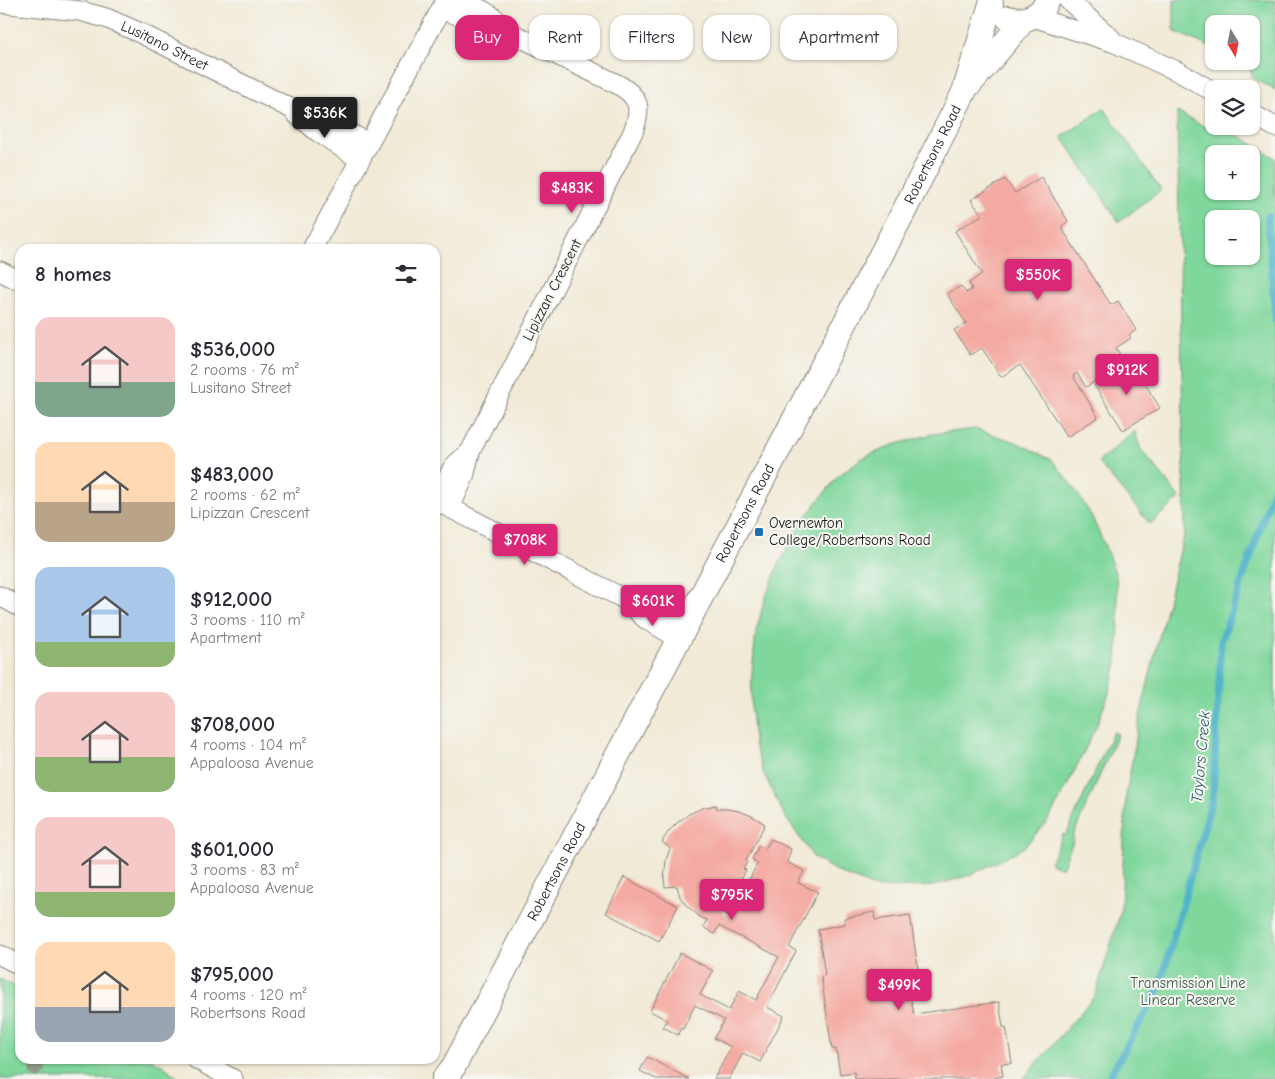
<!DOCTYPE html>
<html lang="en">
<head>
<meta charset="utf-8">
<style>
	:root { --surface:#fff; --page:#f2f2f3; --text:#2b2b33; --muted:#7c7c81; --accent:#db2777 }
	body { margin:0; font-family:"Comic Neue",sans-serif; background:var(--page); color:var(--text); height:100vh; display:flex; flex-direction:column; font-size:19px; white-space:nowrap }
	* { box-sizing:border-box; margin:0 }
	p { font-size:16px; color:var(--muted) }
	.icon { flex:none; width:28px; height:28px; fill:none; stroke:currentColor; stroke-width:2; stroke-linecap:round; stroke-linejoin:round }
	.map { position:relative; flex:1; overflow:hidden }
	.sheet { position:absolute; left:15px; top:244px; width:425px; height:820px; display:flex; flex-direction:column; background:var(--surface); border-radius:15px; box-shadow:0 1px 4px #0004 }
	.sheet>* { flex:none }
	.guide { position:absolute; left:455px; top:15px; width:475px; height:45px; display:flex; gap:10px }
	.needle { width:32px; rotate:170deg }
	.fabs { position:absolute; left:1205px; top:15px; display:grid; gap:10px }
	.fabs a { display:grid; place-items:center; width:55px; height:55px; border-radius:10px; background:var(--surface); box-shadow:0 1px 4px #0004; font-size:25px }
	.price { position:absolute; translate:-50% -42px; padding:0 11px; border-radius:5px; background:var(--accent); color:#fff; font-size:16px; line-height:32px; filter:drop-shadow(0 1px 2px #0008) }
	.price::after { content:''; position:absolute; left:50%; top:30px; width:15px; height:11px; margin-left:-8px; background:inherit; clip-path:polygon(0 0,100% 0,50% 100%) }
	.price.current { background:#222; color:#fff }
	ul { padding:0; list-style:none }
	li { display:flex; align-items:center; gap:15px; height:125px; padding:0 20px }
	li span { display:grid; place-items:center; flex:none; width:140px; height:100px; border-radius:15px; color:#555 }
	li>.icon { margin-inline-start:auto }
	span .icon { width:60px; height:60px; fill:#fffc; stroke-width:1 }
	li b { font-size:21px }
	h2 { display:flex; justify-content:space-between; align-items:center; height:60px; padding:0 20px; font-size:21px }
	.tag { padding:0 18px; border-radius:15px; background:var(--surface); box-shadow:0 1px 4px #0004; font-size:18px; line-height:45px }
	.tag.current { background:var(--accent); color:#fff }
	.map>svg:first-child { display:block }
</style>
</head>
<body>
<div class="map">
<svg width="1275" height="1079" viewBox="0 0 1275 1079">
	<rect width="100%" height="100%" fill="#f6f6f2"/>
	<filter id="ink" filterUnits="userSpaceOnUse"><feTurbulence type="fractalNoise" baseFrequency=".02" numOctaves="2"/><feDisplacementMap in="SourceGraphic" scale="10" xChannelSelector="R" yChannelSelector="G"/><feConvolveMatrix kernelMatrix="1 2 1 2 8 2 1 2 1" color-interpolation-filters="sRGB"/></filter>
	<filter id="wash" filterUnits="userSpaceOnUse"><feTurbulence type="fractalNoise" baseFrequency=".0096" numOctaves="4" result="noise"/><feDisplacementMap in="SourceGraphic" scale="20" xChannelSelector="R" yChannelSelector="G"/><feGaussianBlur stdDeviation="1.12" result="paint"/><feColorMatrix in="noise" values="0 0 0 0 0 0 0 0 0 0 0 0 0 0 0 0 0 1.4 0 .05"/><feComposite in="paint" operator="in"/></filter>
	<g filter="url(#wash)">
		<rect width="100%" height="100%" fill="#f1ead7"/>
		<path fill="#80d79c" stroke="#4e7a5c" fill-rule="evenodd" d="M1174,0H1275V90L1253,78L1249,66L1239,61H1251V24H1214V49L1174,31Z
			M1104,108L1161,190L1119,222L1062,137Z
			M1177,112L1205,127H1225L1275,158V1079H1023L1095,996L1121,911L1126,795L1140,716L1185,531ZM1214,154H1251V191H1214ZM1214,219H1251V256H1214Z
			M975,429L1016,442L1052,460L1074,488L1091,515L1105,546L1116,576L1119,622L1117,663L1108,696L1096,727L1062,796L1046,823L1024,847L1003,859L970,875L933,886L877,888L840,873L814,858L784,815L764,774L754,744L751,707L752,672L756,632L764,602L775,573L789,544L804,519L839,475L862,458L894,445L932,434Z
			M1135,431L1140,448L1180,498L1150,524L1098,462Z
			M1113,732L1118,734L1072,838L1074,839L1062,868L1050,863L1063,834L1066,835Z
			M0,979L20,989V1059H150L164,1066L179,1079H0Z"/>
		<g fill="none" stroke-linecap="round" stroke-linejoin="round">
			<path stroke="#49b0c8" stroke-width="7" d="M1268,216L1275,320
				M1108,1079L1159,989L1213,796L1221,642L1275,485"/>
		</g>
		<g id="blocks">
			<path fill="#f4aaa2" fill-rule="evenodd" d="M1041,177L1068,221L1061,227L1111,305L1118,301L1136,330L1129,335L1131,338L1116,348L1125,363L1086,387L1077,373L1073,376L1098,417L1067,437L1020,365L1001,377L982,348L970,355L954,330L966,323L947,294L961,286L966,293L972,289L969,283L982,274L955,231L982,215L971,200L1005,179L1015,193Z
				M1131,361L1160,408L1123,430L1094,385Z
				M716,805L717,809H727L739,811L752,816L765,824L746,861L747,862L743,869L746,870L736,890L742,893L758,863L752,859L759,845L765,849L771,839L791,849L787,862L804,871L798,883L818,892L789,947L796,951L767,1007L784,1016L760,1062L743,1053L729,1079H714L731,1047L714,1038L724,1020L695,1005L683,1029L681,1028L678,1035L663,1027L667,1020L650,1011L680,953L713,971L700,995L729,1010L739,991L756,1000L779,957L719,926L714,934L703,927L707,920L700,917L686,905L680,897L677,886L665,887L664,879L666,860L670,848L662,842L668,832L677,823L689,814L702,808ZM729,903L735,906L730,916L723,913Z
				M624,877L678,906L659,941L606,913Z
				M874,912L875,920L910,915L918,968L905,970L914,1014L999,1002L1003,1027H1006L1012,1063L1001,1064L1003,1076L994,1078V1079H855L854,1072L840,1074L836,1049H832L821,976L825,975L818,929L845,924L844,918Z
				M647,1057L689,1079H656L640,1071Z"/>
		</g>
	</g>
	<g filter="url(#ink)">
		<use href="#blocks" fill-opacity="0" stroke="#86837a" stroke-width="1"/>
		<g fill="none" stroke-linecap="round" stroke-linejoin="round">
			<g stroke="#86837a" stroke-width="21">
				<g id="minor">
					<path d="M459,0C473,6 490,11 500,24"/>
					<path d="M1068,0L1111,38"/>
					<path id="s1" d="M0,3L80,11L106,18L136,31L292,109L324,119L368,143"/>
					<path d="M441,9L490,27L503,29L617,84C640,97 642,108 633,132L470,452L464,477L450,508"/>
					<path d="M1033,17L1115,43L1179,72L1214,92"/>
					<path d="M1251,113L1275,127"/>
					<path d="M296,114L318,132L359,159"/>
					<path d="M312,249L446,0"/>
					<path d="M0,271L20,281"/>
					<path d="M435,500L630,602L653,608L686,623"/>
					<path d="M436,501L452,469L456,464L470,452"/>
					<path d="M0,596L20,607"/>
					<path d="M630,602L640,614L647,620L678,638"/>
					<path d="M0,955L20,965"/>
					<path d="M196,1059L233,1079"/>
				</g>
			</g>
			<g stroke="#86837a" stroke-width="26">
				<g id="tertiary">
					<path d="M1008,18C1024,23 1041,16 1048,0"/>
					<path d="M971,83L1024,20"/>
					<path id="s2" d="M444,1079L454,1066L903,213L964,92L991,4"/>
				</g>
			</g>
			<use href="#minor" stroke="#fff" stroke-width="19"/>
			<use href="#tertiary" stroke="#fff" stroke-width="24"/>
		</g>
		<circle fill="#8f9c89" cx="35" cy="1067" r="8"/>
	</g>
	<rect fill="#1f6fb2" stroke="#f6f6f2" stroke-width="2" x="754" y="527" width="10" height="10" rx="2.5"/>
	<g text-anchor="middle" stroke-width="4" stroke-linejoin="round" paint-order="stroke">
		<g font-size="15" fill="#1c1c1c" stroke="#f6f6f2">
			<text dy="5" stroke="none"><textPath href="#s1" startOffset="172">Lusitano Street</textPath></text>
			<text dy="5" stroke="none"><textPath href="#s2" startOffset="1046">Robertsons Road</textPath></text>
			<text transform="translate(552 290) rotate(-63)" y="5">Lipizzan Crescent</text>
			<text dy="5" stroke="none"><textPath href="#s2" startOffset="641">Robertsons Road</textPath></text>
			<text dy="5" stroke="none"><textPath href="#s2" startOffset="236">Robertsons Road</textPath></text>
		</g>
		<g font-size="15" fill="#1c1c1c" stroke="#f6f6f2" text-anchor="start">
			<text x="769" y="528">Overnewton<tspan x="769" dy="17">College/Robertsons Road</tspan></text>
		</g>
		<g font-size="15" fill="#3f5d49" stroke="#f6f6f2">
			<text x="1188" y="988">Transmission Line<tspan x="1188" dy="17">Linear Reserve</tspan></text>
		</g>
		<g font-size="16" font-style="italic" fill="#305f69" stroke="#f6f6f2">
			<text transform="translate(1200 757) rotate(-85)" y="6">Taylors Creek</text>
		</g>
	</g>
</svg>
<div class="fabs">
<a><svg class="needle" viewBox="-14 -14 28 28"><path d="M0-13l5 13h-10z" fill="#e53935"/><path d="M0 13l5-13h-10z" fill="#7c7c81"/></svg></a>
<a><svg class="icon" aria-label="layers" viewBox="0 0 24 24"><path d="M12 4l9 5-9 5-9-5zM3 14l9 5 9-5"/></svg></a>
<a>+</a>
<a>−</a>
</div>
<b class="price current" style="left:325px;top:139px">$536K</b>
<b class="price" style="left:572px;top:214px">$483K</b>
<b class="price" style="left:1038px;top:301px">$550K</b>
<b class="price" style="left:1127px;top:396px">$912K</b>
<b class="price" style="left:525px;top:566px">$708K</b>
<b class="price" style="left:653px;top:627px">$601K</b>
<b class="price" style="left:732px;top:921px">$795K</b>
<b class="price" style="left:899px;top:1011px">$499K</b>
<div class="guide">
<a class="tag current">Buy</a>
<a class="tag">Rent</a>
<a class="tag">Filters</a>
<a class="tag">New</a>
<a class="tag">Apartment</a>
</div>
<section class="sheet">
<h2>8 homes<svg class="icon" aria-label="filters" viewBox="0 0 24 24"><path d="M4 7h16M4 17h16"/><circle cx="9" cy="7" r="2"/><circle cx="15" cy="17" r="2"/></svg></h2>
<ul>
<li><span style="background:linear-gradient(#f6c9c9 65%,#7fa58c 0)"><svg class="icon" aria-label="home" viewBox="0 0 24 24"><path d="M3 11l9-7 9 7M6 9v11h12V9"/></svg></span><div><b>$536,000</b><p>2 rooms · 76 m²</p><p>Lusitano Street</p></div></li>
<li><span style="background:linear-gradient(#ffd9b3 60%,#b9a48a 0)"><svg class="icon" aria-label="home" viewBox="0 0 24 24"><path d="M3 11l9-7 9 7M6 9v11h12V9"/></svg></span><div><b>$483,000</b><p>2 rooms · 62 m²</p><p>Lipizzan Crescent</p></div></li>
<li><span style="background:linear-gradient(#a9c7e8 75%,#8fb573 0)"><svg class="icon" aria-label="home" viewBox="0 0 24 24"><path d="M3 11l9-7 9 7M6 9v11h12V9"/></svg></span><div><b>$912,000</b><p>3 rooms · 110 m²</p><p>Apartment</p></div></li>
<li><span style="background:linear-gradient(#f6c9c9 65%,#8fb573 0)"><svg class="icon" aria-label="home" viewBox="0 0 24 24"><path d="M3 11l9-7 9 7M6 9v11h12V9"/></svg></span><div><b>$708,000</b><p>4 rooms · 104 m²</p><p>Appaloosa Avenue</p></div></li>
<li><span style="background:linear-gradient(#f6c9c9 75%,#8fb573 0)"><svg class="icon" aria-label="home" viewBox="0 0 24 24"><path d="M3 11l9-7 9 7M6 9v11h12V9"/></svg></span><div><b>$601,000</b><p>3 rooms · 83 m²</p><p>Appaloosa Avenue</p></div></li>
<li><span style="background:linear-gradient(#ffd9b3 65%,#9aa5b1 0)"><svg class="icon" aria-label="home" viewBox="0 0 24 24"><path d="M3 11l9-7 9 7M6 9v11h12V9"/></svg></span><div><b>$795,000</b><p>4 rooms · 120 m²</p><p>Robertsons Road</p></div></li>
</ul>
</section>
</div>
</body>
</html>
